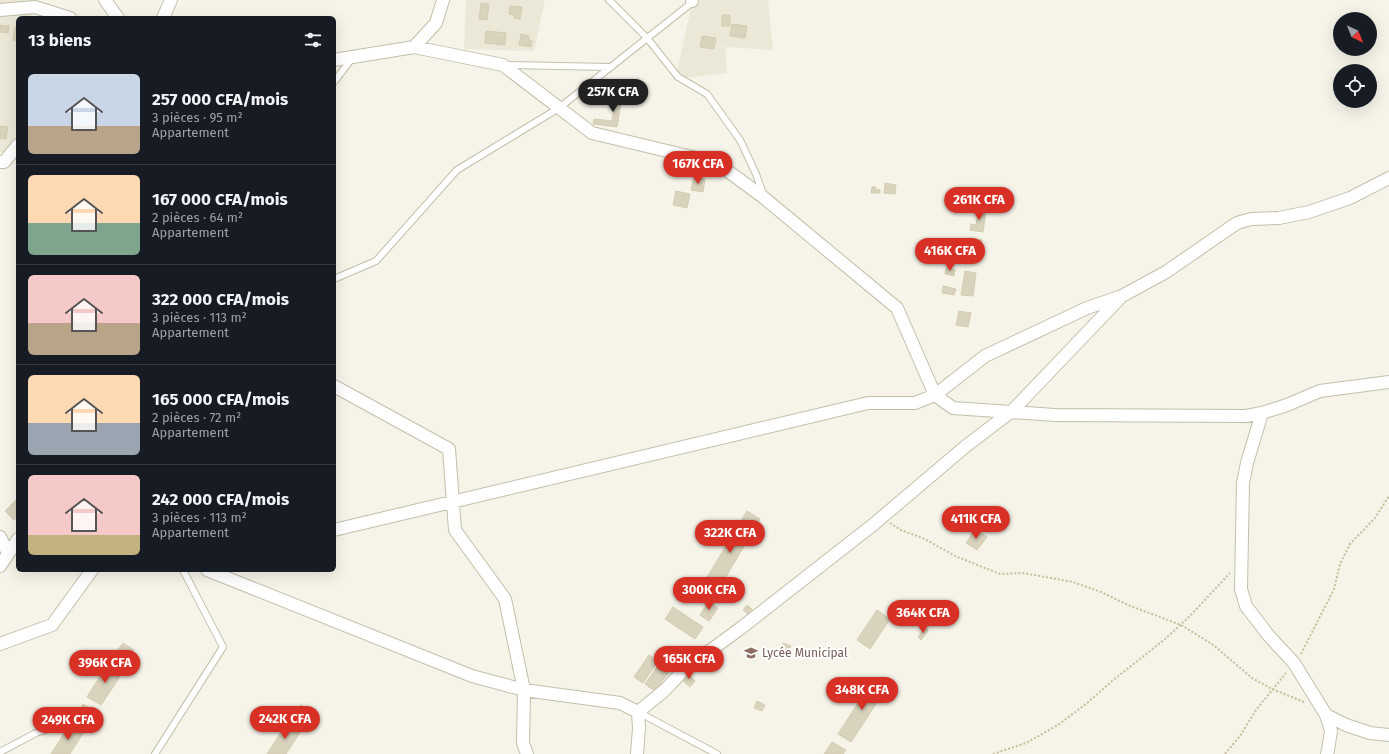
<!DOCTYPE html>
<html lang="fr">
<head>
<meta charset="utf-8">
<style>
	:root { --surface:#171b24; --page:#242831; --text:#f1f3f6; --muted:#9ea1a6; --line:#363941; --accent:#d93025 }
	body { margin:0; font-family:"Fira Sans",sans-serif; background:var(--page); color:var(--text); height:100vh; display:flex; flex-direction:column; font-size:15px; white-space:nowrap }
	* { box-sizing:border-box; margin:0 }
	p { font-size:13px; color:var(--muted) }
	.icon { flex:none; width:22px; height:22px; fill:none; stroke:currentColor; stroke-width:2; stroke-linecap:round; stroke-linejoin:round }
	.map { position:relative; flex:1; overflow:hidden }
	.details { position:absolute; left:16px; top:16px; width:320px; height:556px; display:flex; flex-direction:column; background:var(--surface); border-radius:6px; box-shadow:0 4px 16px #0002 }
	.details>* { flex:none }
	.needle { width:26px; rotate:137deg }
	.tools { position:absolute; left:1333px; top:12px; display:grid; gap:8px }
	.tools a { display:grid; place-items:center; width:44px; height:44px; border-radius:50%; background:var(--surface); box-shadow:0 4px 16px #0002; font-size:20px }
	.price { position:absolute; translate:-50% -34px; padding:0 9px; border-radius:14px; background:var(--accent); color:#fff; font-size:13px; line-height:26px; filter:drop-shadow(0 1px 2px #0008) }
	.price::after { content:''; position:absolute; left:50%; top:24px; width:12px; height:9px; margin-left:-6px; background:inherit; clip-path:polygon(0 0,100% 0,50% 100%) }
	.price.on { background:#222; color:#fff }
	ul { padding:0; list-style:none }
	li { display:flex; align-items:center; gap:12px; height:100px; padding:0 12px }
	li+li { border-top:1px solid var(--line) }
	li span { display:grid; place-items:center; flex:none; width:112px; height:80px; border-radius:6px; color:#555 }
	li>.icon { margin-inline-start:auto }
	span .icon { width:48px; height:48px; fill:#fffc; stroke-width:1 }
	li b { font-size:17px }
	h2 { display:flex; justify-content:space-between; align-items:center; height:48px; padding:0 12px; font-size:17px }
	.map>svg:first-child { display:block }
</style>
</head>
<body>
<div class="map">
<svg width="1389" height="754" viewBox="0 0 1389 754">
	<rect width="100%" height="100%" fill="#f6f4e9"/>
	<path fill="#ebe8d7" d="M0,0H34L31,18H18V143L12,154L0,152Z
		M466,0H545L534,51L464,49Z
		M693,0H768L773,50L725,47L727,73L675,79Z"/>
	<path fill="#d9d3bd" stroke="#d5ccb0" d="M481,3L489,4L487,20L479,19Z
		M510,6L522,7L520,19L514,18L515,15L509,14Z
		M722,15H730V26H722Z
		M732,24L747,26L745,38L730,36Z
		M0,25L9,26L8,33L0,32Z
		M15,27H18V41L13,40Z
		M486,31L506,33L505,45L485,43Z
		M521,34L529,36V40L532,41L531,47L519,45Z
		M702,36L716,38L714,49L700,47Z
		M617,90L623,91L617,127L593,124L594,119L612,121Z
		M0,126L8,127L6,139L0,138Z
		M694,177L705,179L703,192L691,190Z
		M885,183L896,185L895,194L884,193Z
		M872,187H876L875,189L880,190V193H871Z
		M676,191L690,194L687,208L673,205Z
		M973,209L986,211L983,232L970,230L971,224L976,225L978,213L973,212Z
		M970,239L982,240L980,253L968,251Z
		M946,268L955,270L954,276L945,274Z
		M965,271L976,273L973,296L961,295Z
		M943,286L956,289L954,295L942,293Z
		M959,311L971,313L968,327L956,325Z
		M18,498V515L14,520L5,511Z
		M747,511L760,519L714,597L700,589Z
		M975,529L987,537L977,550L966,543Z
		M709,601L718,608L709,621L700,615Z
		M747,605L752,609L748,614L743,610Z
		M673,607L703,627L695,639L665,619Z
		M877,610L890,619L870,649L857,640Z
		M925,628L928,630L921,640L918,637Z
		M123,643L134,650L125,663L114,655Z
		M783,643L791,646L788,653L781,650Z
		M649,655L658,661L643,683L634,677Z
		M109,662L123,672L101,705L87,697Z
		M659,664L669,672L655,691L645,684Z
		M688,674L695,681L690,687L682,680Z
		M873,680L886,689L851,742L838,734Z
		M757,701L765,705L762,711L754,708Z
		M83,704L91,709L82,724L74,719Z
		M301,705L311,712L304,722L294,715Z
		M287,723L301,731L286,754H267Z
		M70,724L83,733L70,754H51Z
		M832,742L846,750L843,754H824Z"/>
	<g fill="none" stroke-linecap="round" stroke-linejoin="round">
		<g stroke="#c3bfaa" stroke-width="8">
			<path id="lane" d="M609,0L647,38L678,77L707,94L740,140L756,174L763,194
				M505,65L611,67
				M334,82L353,57
				M334,279L376,261L457,170L559,108L694,1
				M638,712L717,754
				M0,752L36,733L57,726
				M155,754L223,647L183,570"/>
		</g>
		<g stroke="#c3bfaa" stroke-width="14">
			<path id="street" d="M105,0L118,18
				M692,0V1
				M0,10L35,7L70,18
				M163,18L171,0
				M414,47L436,23L443,0
				M334,60L414,47L503,65L592,133L717,163L763,197L897,308L935,395L953,408L1055,415L1246,416L1262,413L1287,405L1320,391L1389,382
				M0,162H4L18,145
				M334,386L449,449L455,530L505,599L524,690L523,743L527,754
				M1262,413L1247,463L1243,483L1241,589L1246,606L1269,636L1294,663L1326,715L1331,731L1328,750L1327,754
				M334,530L868,403H915L935,395L985,356L1087,308L1122,296L1166,272L1237,223L1251,219L1279,218L1309,212L1350,198L1389,178
				M0,537L8,553
				M0,566L18,539
				M207,570L472,676L524,690L620,703L638,712L639,728L637,754
				M0,644L52,625L92,570
				M638,712L665,690L693,660L711,650L741,628L874,524L966,446L1012,411L1120,298
				M1326,715L1346,725L1370,733L1389,735"/>
		</g>
		<path stroke="#c6be9a" stroke-width="2" stroke-dasharray="2 2" stroke-linecap="butt" d="M890,523L901,530L925,539L955,556L1000,574L1023,573L1073,582L1101,592L1128,605L1181,625L1212,644L1252,678L1272,689L1304,702
			M1301,654L1334,589L1340,564L1350,544L1375,518L1389,496
			M993,754L1026,743L1058,725L1086,704L1112,681L1164,640L1189,617L1230,573
			M1225,754L1240,736L1256,710L1286,673"/>
		<use href="#lane" stroke="#fff" stroke-width="6"/>
		<use href="#street" stroke="#fff" stroke-width="12"/>
	</g>
	<defs>
		<g id="school-bare" transform="scale(1.08)"><path d="M0-5L7-2L0 1L-7-2ZM-4 1L0 2.5L4 1V4Q0 6-4 4Z" fill="#8d6e63" stroke="#fff" stroke-width="2.5" paint-order="stroke"/></g>
	</defs>
	<g fill-rule="evenodd">
		<use href="#school-bare" x="751" y="653"/>
	</g>
	<g text-anchor="middle" stroke-width="4" stroke-linejoin="round" paint-order="stroke">
		<g font-size="12" fill="#785e54" stroke="#fff" text-anchor="start">
			<text x="762" y="657">Lycée Municipal</text>
		</g>
	</g>
</svg>
<div class="tools">
<a><svg class="needle" viewBox="-14 -14 28 28"><path d="M0-13l5 13h-10z" fill="#e53935"/><path d="M0 13l5-13h-10z" fill="#9ea1a6"/></svg></a>
<a><svg class="icon" aria-label="locate" viewBox="0 0 24 24"><circle cx="12" cy="12" r="6"/><path d="M12 2v4M12 18v4M2 12h4M18 12h4"/></svg></a>
</div>
<b class="price on" style="left:613px;top:113px">257K CFA</b>
<b class="price" style="left:698px;top:185px">167K CFA</b>
<b class="price" style="left:979px;top:221px">261K CFA</b>
<b class="price" style="left:950px;top:272px">416K CFA</b>
<b class="price" style="left:976px;top:540px">411K CFA</b>
<b class="price" style="left:730px;top:554px">322K CFA</b>
<b class="price" style="left:709px;top:611px">300K CFA</b>
<b class="price" style="left:923px;top:634px">364K CFA</b>
<b class="price" style="left:689px;top:680px">165K CFA</b>
<b class="price" style="left:105px;top:684px">396K CFA</b>
<b class="price" style="left:862px;top:711px">348K CFA</b>
<b class="price" style="left:285px;top:740px">242K CFA</b>
<b class="price" style="left:68px;top:741px">249K CFA</b>
<section class="details">
<h2>13 biens<svg class="icon" aria-label="filters" viewBox="0 0 24 24"><path d="M4 7h16M4 17h16"/><circle cx="9" cy="7" r="2"/><circle cx="15" cy="17" r="2"/></svg></h2>
<ul>
<li><span style="background:linear-gradient(#c9d6e8 65%,#b9a48a 0)"><svg class="icon" aria-label="home" viewBox="0 0 24 24"><path d="M3 11l9-7 9 7M6 9v11h12V9"/></svg></span><div><b>257 000 CFA/mois</b><p>3 pièces · 95 m²</p><p>Appartement</p></div></li>
<li><span style="background:linear-gradient(#ffd9b3 60%,#7fa58c 0)"><svg class="icon" aria-label="home" viewBox="0 0 24 24"><path d="M3 11l9-7 9 7M6 9v11h12V9"/></svg></span><div><b>167 000 CFA/mois</b><p>2 pièces · 64 m²</p><p>Appartement</p></div></li>
<li><span style="background:linear-gradient(#f6c9c9 60%,#b9a48a 0)"><svg class="icon" aria-label="home" viewBox="0 0 24 24"><path d="M3 11l9-7 9 7M6 9v11h12V9"/></svg></span><div><b>322 000 CFA/mois</b><p>3 pièces · 113 m²</p><p>Appartement</p></div></li>
<li><span style="background:linear-gradient(#ffd9b3 60%,#9aa5b1 0)"><svg class="icon" aria-label="home" viewBox="0 0 24 24"><path d="M3 11l9-7 9 7M6 9v11h12V9"/></svg></span><div><b>165 000 CFA/mois</b><p>2 pièces · 72 m²</p><p>Appartement</p></div></li>
<li><span style="background:linear-gradient(#f6c9c9 75%,#c2b280 0)"><svg class="icon" aria-label="home" viewBox="0 0 24 24"><path d="M3 11l9-7 9 7M6 9v11h12V9"/></svg></span><div><b>242 000 CFA/mois</b><p>3 pièces · 113 m²</p><p>Appartement</p></div></li>
</ul>
</section>
</div>
</body>
</html>
